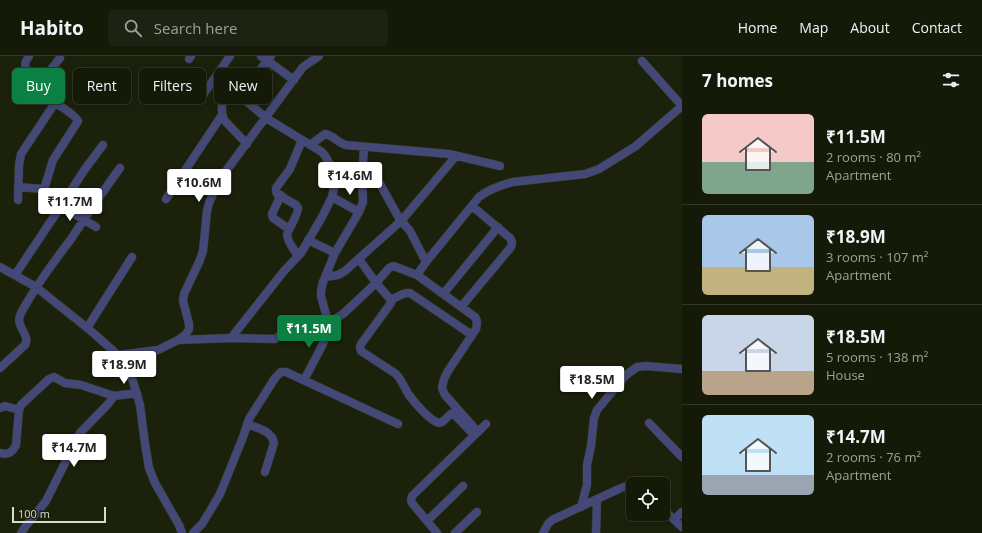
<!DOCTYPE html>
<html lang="en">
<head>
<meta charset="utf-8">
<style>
	:root { --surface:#141908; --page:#1d2212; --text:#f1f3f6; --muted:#9da09c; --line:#333829; --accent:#0b8043 }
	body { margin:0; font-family:"Open Sans",sans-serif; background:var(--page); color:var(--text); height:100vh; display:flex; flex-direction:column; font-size:15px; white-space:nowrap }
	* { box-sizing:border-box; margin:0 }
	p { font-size:13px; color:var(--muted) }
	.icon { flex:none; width:22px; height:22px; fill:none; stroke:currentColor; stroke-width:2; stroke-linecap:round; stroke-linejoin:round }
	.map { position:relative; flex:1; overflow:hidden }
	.panel { display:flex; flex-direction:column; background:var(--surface); width:300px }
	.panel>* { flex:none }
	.banner { position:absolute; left:12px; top:12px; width:380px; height:36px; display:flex; gap:8px }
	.fabs { position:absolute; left:626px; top:421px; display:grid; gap:8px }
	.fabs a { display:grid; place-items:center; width:44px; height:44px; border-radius:6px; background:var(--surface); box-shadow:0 2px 10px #0003,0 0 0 1px var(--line); font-size:20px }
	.scale { position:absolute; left:12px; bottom:10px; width:94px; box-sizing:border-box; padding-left:4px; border:2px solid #d7dcce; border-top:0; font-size:11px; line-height:14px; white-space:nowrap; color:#d7dcce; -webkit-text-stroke:3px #1b210b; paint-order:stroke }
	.price { position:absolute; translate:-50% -34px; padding:0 9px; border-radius:4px; background:#fff; color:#222; font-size:13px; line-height:26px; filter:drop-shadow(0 1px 2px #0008) }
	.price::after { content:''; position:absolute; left:50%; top:24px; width:12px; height:9px; margin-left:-6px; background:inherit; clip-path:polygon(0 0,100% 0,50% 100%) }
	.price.on { background:var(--accent); color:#fff }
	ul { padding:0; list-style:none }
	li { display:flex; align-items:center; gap:12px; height:100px; padding:0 20px }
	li+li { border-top:1px solid var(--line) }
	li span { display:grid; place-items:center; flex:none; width:112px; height:80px; border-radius:6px; color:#555 }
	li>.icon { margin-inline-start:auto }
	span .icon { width:48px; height:48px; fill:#fffc; stroke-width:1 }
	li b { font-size:17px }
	h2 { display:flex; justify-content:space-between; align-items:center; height:48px; padding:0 20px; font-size:17px }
	.chip { padding:0 14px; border-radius:6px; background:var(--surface); box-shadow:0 2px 10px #0003,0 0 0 1px var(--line); font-size:14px; line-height:36px }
	.chip.on { background:var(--accent); color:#fff }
	header { display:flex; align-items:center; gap:24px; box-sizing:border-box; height:56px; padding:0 20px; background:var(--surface); border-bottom:1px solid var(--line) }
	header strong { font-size:19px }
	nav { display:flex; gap:22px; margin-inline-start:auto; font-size:14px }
	.search { width:280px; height:36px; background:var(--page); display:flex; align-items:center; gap:10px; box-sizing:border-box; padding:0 14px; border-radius:6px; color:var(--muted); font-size:15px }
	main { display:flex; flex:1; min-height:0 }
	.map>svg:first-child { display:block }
</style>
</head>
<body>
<header>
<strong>Habito</strong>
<div class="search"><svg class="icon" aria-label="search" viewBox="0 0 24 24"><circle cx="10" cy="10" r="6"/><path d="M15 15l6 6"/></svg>Search here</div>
<nav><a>Home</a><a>Map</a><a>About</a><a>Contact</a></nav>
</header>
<main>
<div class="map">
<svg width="682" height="477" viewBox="0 0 682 477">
	<rect width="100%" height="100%" fill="#1b210b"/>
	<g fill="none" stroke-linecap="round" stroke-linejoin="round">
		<g stroke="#353b26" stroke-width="9">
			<path id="minor" d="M29,0C26,5 24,7 26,13L41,26V36L43,40C52,45 75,58 78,65L53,104L45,130L44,136L45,139L48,142L61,150L96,171
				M261,0L294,24
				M189,3L191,0
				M642,5L682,50
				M217,18L226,27L227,31C224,41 219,53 224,64L247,88
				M252,24L271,0
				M41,26L60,2
				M227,31L238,38L266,62L322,96C329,103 330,113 337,118C351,122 369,118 380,128L399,162L410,175L426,206
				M203,39L230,0
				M310,89L325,78C333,79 338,87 346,89L449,98L500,110
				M18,131L44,133
				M281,139L272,158L273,162L289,173
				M332,141L359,156
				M166,143L222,59
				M18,144L19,109L21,98L55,47
				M308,184L335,197
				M298,200C294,193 287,186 287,178C289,172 299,157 298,152C297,150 297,150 296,149L277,138L276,134V132L290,113L302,84
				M359,203L376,227L391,244V247L361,288L360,291L361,295L396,318C402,324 404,332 409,339C415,347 430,365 439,367L442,366L451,358L453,357L471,376
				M0,211L36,231L91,275L118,299L133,325L140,349L145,388L149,412L155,427L179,469L182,477
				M15,219L61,150L85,113L103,89
				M417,219L426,206L479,141C489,133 501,129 513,126L585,118L599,113L636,90L682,50
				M325,221L338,219L345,215L402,164L456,100
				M444,237L498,171
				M391,244C397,241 403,236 410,237L472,279
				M461,251L511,191L512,186L510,182L472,150
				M87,272L132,201
				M231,282L284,215L301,197L322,161L332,141L337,118
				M178,284L231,282L275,283C283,279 287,271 294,266H328L335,263L343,258L376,227L389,212L393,210L396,211L417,219L475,261C478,265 477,268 476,273L448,315L444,323L442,332L445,339L478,376
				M118,299L158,294L178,284L186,278L189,273V268L183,245L184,238L200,204L203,195L207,155L209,147L220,123L303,11L319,0
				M0,312L25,289C31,278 14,271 21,257C35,231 53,207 71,183C87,159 103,135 120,112
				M304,324L322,290L325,282L328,266L321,240V235L323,226L335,197L359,156L363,146L362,122L364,91
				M0,352L5,350L19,354
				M649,367L682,401
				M247,368C257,372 272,375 274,387L265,416
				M0,397C8,399 12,397 16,389L19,354L21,349L49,323L54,321L65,327L81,329L114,340L137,337
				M581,451L587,429V409L591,390L594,362L597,354L626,319L637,311L646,310L682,313
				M663,453L682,471
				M675,463L682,456
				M427,465L463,430
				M21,477L25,471L46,445L80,377L109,347L114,340
				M193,477L202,468L210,455L220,438L243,381L249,363L275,322L281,316H286L398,368
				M437,477L412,447L411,444L412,440L486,368
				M455,477L477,456
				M543,477L548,468L552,464L621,432L629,429L633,430
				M596,477L597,444"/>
		</g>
		<use href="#minor" stroke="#434876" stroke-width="8"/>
	</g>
</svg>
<div class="fabs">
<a><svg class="icon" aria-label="locate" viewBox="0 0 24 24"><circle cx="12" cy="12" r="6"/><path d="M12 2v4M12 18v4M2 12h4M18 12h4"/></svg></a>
</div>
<div class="scale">100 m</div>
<b class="price" style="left:350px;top:140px">₹14.6M</b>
<b class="price" style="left:199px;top:147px">₹10.6M</b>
<b class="price" style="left:70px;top:166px">₹11.7M</b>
<b class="price on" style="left:309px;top:293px">₹11.5M</b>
<b class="price" style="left:124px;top:329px">₹18.9M</b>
<b class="price" style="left:592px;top:344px">₹18.5M</b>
<b class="price" style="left:74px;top:412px">₹14.7M</b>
<div class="banner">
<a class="chip on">Buy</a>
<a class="chip">Rent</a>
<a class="chip">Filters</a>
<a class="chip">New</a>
</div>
</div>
<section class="panel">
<h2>7 homes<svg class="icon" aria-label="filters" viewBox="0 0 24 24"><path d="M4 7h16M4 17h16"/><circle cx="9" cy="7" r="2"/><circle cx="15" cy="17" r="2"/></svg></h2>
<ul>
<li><span style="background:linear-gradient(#f6c9c9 60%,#7fa58c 0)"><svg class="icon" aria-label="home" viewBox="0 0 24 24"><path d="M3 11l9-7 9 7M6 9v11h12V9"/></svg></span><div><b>₹11.5M</b><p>2 rooms · 80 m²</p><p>Apartment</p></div></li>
<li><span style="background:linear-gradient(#a9c7e8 65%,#c2b280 0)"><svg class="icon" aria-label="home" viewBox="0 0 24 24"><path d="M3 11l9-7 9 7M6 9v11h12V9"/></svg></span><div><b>₹18.9M</b><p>3 rooms · 107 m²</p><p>Apartment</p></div></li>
<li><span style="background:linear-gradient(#c9d6e8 70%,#b9a48a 0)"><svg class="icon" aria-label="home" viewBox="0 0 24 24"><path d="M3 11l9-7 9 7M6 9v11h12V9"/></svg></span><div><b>₹18.5M</b><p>5 rooms · 138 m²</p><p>House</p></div></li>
<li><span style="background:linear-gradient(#bfe0f5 75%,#9aa5b1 0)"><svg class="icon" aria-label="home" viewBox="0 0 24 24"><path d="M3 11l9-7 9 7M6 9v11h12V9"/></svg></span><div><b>₹14.7M</b><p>2 rooms · 76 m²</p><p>Apartment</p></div></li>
</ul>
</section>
</main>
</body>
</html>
